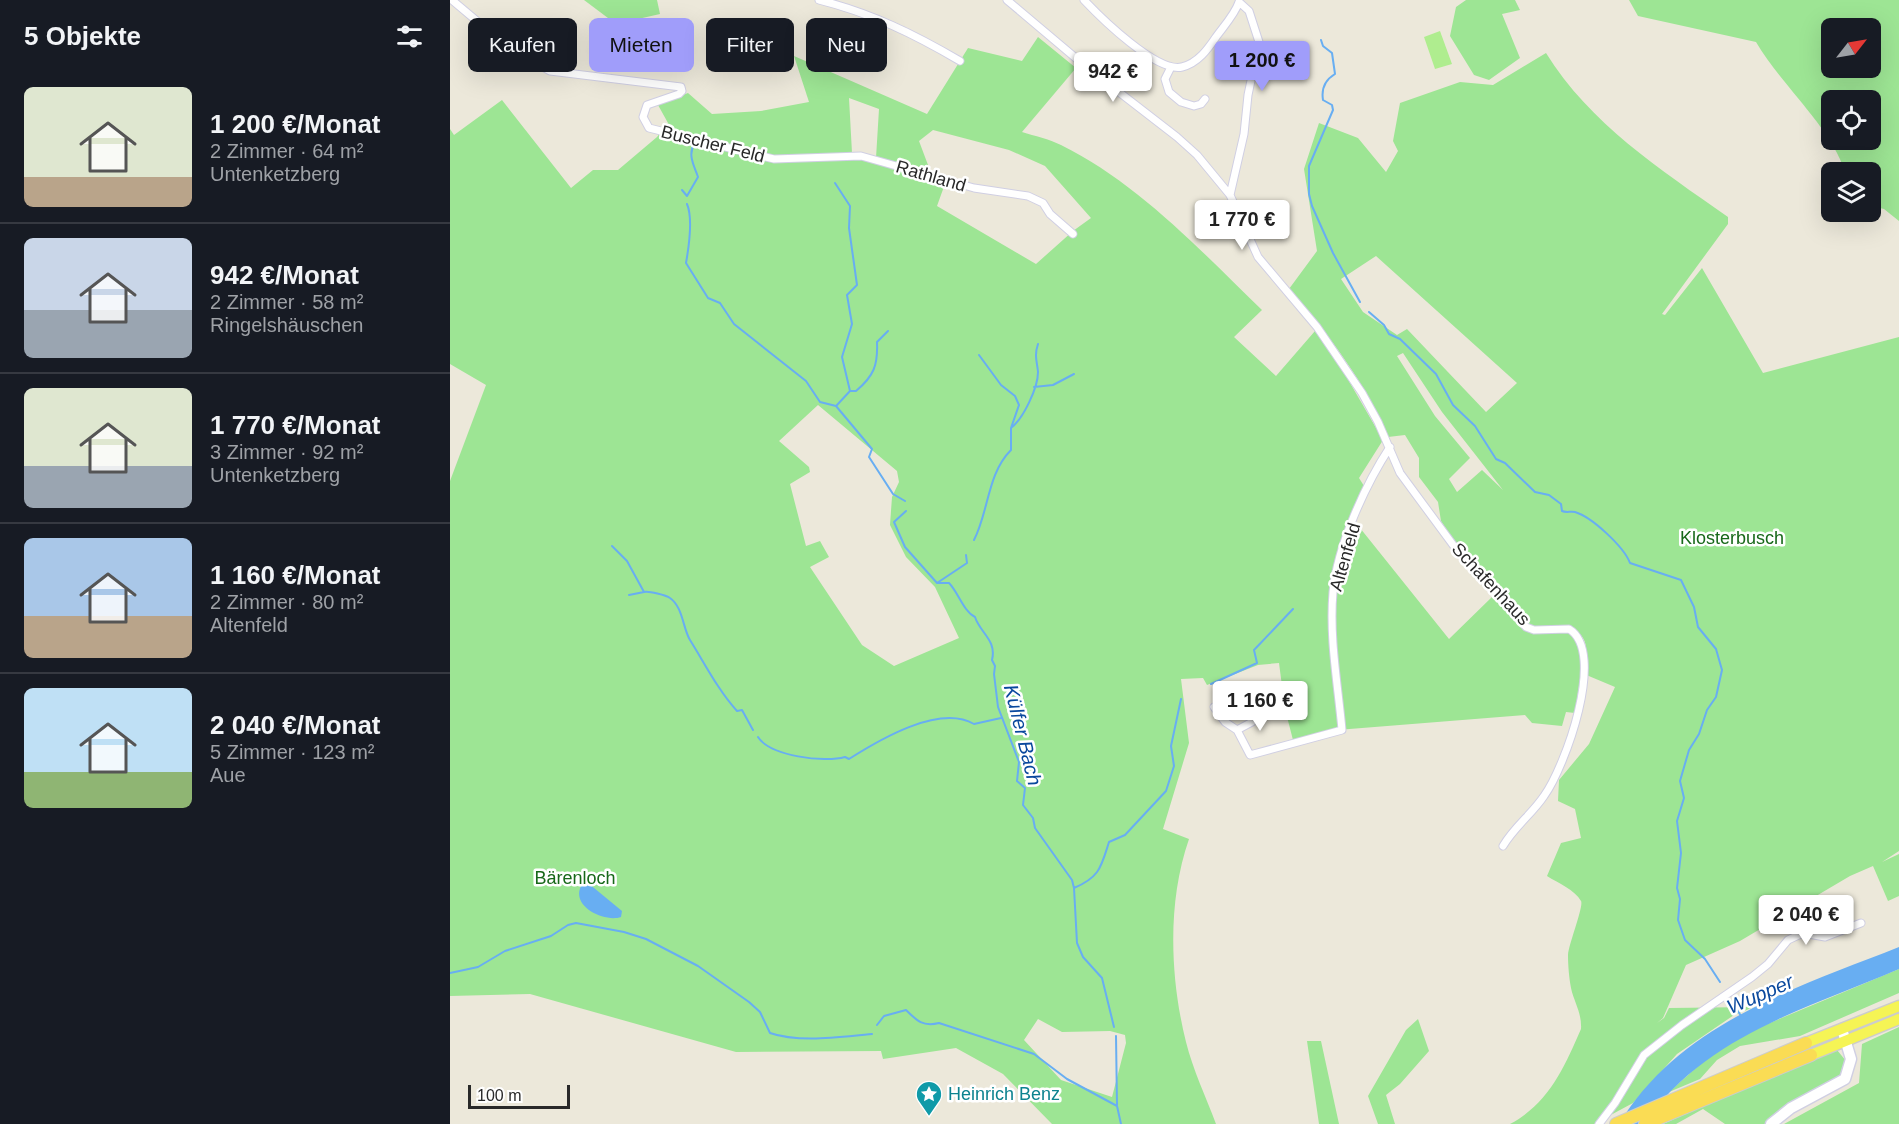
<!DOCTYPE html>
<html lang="de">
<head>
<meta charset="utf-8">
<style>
	:root { --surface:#171b24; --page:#242831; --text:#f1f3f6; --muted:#9ea1a6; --line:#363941; --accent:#a09dfa }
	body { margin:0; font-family:Arial,sans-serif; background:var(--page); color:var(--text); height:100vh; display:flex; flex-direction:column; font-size:22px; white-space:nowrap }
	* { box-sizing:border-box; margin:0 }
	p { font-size:20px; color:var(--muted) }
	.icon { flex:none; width:33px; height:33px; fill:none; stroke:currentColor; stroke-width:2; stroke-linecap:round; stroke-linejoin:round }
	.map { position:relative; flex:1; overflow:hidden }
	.side { display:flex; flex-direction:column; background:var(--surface); width:450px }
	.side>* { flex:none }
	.banner { position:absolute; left:18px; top:18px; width:570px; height:54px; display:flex; gap:12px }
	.needle { width:39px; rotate:59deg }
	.fabs { position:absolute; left:1371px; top:18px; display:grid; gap:12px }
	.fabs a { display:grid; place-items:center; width:60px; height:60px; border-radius:9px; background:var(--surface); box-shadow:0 6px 24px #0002; font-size:30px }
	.scale { position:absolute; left:18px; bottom:15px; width:102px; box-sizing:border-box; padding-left:6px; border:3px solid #292929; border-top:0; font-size:16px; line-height:21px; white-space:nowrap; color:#292929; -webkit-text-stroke:4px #fff; paint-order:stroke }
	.price { position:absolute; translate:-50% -51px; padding:0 14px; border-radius:6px; background:#fff; color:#222; font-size:20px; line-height:39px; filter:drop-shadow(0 2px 3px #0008) }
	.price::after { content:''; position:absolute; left:50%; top:36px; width:18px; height:14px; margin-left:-9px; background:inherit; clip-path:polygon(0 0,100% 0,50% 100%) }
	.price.active { background:var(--accent); color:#111 }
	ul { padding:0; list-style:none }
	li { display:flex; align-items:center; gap:18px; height:150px; padding:0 24px }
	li+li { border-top:2px solid var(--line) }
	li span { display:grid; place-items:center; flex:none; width:168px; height:120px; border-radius:9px; color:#555 }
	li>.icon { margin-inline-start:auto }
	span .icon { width:72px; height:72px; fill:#fffc; stroke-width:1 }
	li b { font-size:26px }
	h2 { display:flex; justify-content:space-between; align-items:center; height:72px; padding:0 24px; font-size:26px }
	.tag { padding:0 21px; border-radius:9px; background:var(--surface); box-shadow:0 6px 24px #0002; font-size:21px; line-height:54px }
	.tag.active { background:var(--accent); color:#111 }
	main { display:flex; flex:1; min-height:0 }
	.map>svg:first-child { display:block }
</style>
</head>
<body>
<main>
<section class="side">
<h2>5 Objekte<svg class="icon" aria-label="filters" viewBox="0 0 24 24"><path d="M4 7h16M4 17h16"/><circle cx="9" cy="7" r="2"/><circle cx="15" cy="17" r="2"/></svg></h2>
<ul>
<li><span style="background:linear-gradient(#dfe7d0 75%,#b9a48a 0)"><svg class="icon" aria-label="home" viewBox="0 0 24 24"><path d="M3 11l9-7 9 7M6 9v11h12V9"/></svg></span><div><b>1 200 €/Monat</b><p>2 Zimmer · 64 m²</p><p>Untenketzberg</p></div></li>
<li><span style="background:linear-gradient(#c9d6e8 60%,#9aa5b1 0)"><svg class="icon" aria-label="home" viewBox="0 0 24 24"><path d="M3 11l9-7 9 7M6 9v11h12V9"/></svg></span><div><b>942 €/Monat</b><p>2 Zimmer · 58 m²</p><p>Ringelshäuschen</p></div></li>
<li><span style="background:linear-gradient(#dfe7d0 65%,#9aa5b1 0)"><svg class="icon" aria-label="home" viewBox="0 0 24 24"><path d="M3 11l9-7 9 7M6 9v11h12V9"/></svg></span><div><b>1 770 €/Monat</b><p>3 Zimmer · 92 m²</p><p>Untenketzberg</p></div></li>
<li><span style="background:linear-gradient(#a9c7e8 65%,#b9a48a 0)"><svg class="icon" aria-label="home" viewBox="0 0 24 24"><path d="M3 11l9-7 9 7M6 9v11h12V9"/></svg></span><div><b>1 160 €/Monat</b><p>2 Zimmer · 80 m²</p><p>Altenfeld</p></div></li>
<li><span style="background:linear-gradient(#bfe0f5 70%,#8fb573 0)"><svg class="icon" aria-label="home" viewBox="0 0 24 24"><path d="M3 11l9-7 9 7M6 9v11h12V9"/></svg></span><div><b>2 040 €/Monat</b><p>5 Zimmer · 123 m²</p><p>Aue</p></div></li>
</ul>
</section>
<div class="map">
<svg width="1449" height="1124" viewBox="0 0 1449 1124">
	<rect width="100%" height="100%" fill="#ece8da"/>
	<path fill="#9de594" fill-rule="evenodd" d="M134,0H207L210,14L166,24Z
		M1016,0H1065L1070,10L1052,14L1070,58L1039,80L1024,75L1000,36L1006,7Z
		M1179,0H1449V221L1434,209L1421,206L1420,172H1395C1381,127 1331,85 1306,42L1188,16ZM1382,28H1420V68H1382ZM1382,100H1420V140H1382Z
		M588,37L626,68L572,132C585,136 599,139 611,145C688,183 751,251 812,310L784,337L826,376L865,331L892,369L933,440L909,478L914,486L902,518L999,639L1043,596L1075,628L1119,631L1131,643L1132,665L1125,713L1116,712L1112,726L1082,723L1075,715L887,730L843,740L835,709L829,663L808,665L757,685L753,678L731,679L739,743L713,829L739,839C717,902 720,978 736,1042C743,1070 756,1097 766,1124H602L553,1074L506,1048L433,1059L431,1051L286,1052L80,994L0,996V481L36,385L0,364V129L4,135L52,100L121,188L143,170H168L207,137L218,123L208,105L238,93L262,114L311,111L359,102L344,56L477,114L518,48L572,61ZM399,98L429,109L426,158L481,173L469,141L483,130L559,150L595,166L641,218L623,231L586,264L487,206L496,181L402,153ZM368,405L447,471L449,482L442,497L440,525L456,557L485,587L509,638L444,666L412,645L360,567L379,557L370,541L356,546L340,484L360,472L359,467L329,441ZM588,1019L612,1032L660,1031L675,1035L676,1043L662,1097L611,1080L574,1040Z
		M1096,53C1140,124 1210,169 1278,217V224L1212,314L1215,315L1252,268L1313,373L1449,337V851L1432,862L1449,854V896L1438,901L1423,866L1400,876L1290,941L1236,965L1213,1018L1207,1023L1214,1018L1219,1008L1304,1007L1284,1015L1227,1054L1183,1103L1144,1124H1060C1099,1103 1114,1068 1131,1029C1132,1013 1124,1002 1121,988C1119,978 1118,965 1118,955C1119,943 1134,906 1131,901C1125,890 1108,883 1097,876L1111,843L1131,838L1125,809L1108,801L1109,780L1139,744L1165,687L1134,674C1147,609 1106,640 1074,622L1005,543L991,521L988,502L969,477V458L955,435L938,437C915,382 878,334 839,289L867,251L854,169L869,123L908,138L936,172L948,151L943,141L950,103L1010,82L1043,85ZM926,256L1067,383L1036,412L957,329L947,335L913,312L891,279ZM953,353L992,412L1053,490L1032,470L1007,492L999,479L1020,458L985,416L947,356Z
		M1449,969V993L1350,1036L1290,1046L1267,1060L1250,1079L1219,1092L1257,1058L1298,1032Z
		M968,1019L979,1051L950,1084L936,1095L945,1124H928L918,1096L956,1030Z
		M1449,1027V1124H1334L1409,1083L1412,1044Z
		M857,1041H871L889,1124H869Z
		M1387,1050L1396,1061L1392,1077L1315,1124H1275L1253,1109L1226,1124H1213L1380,1051Z"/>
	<path fill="#afed8f" d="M990,31L1002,64L985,69L974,37Z"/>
	<path fill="#68aef2" d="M133,883H138L172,911L171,917C154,923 117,905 133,883Z
		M1449,947V969C1356,1009 1254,1036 1194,1124H1169C1230,1023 1346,988 1449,947Z"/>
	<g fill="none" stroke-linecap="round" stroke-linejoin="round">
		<path stroke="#68aef2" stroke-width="2" d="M871,40L873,46L882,53L885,74C875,80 871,88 873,100L882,105L883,110L859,166V194L862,206L883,253L910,302
			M385,183L400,206L399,228L407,285L397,295L402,324L392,357L400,391L387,405
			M232,190L237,196L248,177C244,165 237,155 245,142
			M237,204C243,218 239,246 236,263L258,298L270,303L284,324L356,381L370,402L386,406L422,449L419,457L443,494L455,501
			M919,312L934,325L939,334L950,339L986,374L1003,405L1025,426L1046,459L1055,463L1085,492L1099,495L1111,504L1112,511C1116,513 1121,511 1125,512C1142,517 1174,547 1180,563L1231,580L1244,607L1248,627L1266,649L1272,670L1266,697L1257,710L1249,734L1239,750L1230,781L1234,798L1227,821L1231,853L1227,888L1230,899L1228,920L1235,940L1255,959L1270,982
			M529,355L551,385L565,396L569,405L561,428
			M584,387L603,385L624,374
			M400,391H406C424,376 428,365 427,342L438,331
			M456,511L444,522L455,547L487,583H499C508,592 514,612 525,617C530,633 547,640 542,660L545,666L544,674L548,707L569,762L567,781L575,788L573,805L583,818L585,828L622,880L624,888
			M524,540C539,511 537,474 561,450V428C573,419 588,388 588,372C587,361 584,356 588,344
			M162,546L177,561L194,592C199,591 216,595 220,598C233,607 233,629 240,640C255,664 268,690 287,711L292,710L303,730
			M487,583L517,563L516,555
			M179,595L194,592
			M761,684L807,663L804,650L843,609
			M308,737C320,756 374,763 395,757L399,759C429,740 489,704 524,724L551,718
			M0,973L28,967L55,951L101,936L118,925L126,923L174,932L196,939L248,966L299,1002L310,1012L320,1033C348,1043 393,1037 422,1034
			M1283,1003L1291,1016
			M427,1025L434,1016L456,1010C467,1021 473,1027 489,1023L584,1054L617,1079L667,1106L671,1124
			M664,1027L652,978L633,957L627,943L624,888C650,877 651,867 659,842L675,835L716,791L724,766L721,746L731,699
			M666,1036L667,1105"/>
		<g stroke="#d0cfe3" stroke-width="9">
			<path id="minor" d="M2,0L59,48L100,71L231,87L232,91L229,94L197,105L193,117L199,128L324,159L411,156L524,188L578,196L593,203L600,214L623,234
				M369,0C421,13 464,34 510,61
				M557,0L634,65L727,137L747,155L780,195L808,257L867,327L912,393L928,422L950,473L1009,553L1076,627L1084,630L1119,629C1157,652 1115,767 1094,796C1082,814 1064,827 1053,846
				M634,0C651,18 707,73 732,67C748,63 758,49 766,37C774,26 785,14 789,2
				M721,67L715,79L719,92L731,102L744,106L751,104L755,99
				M780,195L794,134L798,95L809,42L799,11L789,2
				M764,707L775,722L787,730L800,755L892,730C888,685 879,638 883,592C887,547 915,485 940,447
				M787,730L802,722L803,713
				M1149,1124L1165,1103L1194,1055L1232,1025L1302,977L1318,964L1338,940L1353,933L1375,937L1411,923"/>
		</g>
		<g stroke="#d0cfe3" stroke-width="13">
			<path id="secondary" d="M1321,1124L1341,1108L1395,1079L1401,1059L1392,1029"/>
		</g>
		<g stroke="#ccc" stroke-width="13">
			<path id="primary" d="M1356,1043L1449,1006
				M1361,1055L1449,1019"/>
		</g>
		<g stroke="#ccc" stroke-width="14">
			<path id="trunk" d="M1166,1124L1356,1043
				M1195,1124L1361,1055"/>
		</g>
		<use href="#minor" stroke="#fff" stroke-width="7"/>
		<use href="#secondary" stroke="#fff" stroke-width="10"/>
		<use href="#primary" stroke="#f5f455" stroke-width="10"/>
		<use href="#trunk" stroke="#fadc54" stroke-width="12"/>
	</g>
	<defs>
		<g id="sight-pin" transform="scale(1.35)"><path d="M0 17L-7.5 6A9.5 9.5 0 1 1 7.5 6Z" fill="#0f9aa8" stroke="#fff"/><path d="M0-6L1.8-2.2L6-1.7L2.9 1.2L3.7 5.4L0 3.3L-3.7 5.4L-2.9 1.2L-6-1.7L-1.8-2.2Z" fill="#fff"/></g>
	</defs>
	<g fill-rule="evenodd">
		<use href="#sight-pin" x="479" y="1094"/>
	</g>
	<g text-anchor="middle" stroke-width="5" stroke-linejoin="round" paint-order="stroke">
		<g font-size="18" fill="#292929" stroke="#fff">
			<text transform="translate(263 144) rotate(14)" y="6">Buscher Feld</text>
			<text transform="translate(481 176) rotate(16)" y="6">Rathland</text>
			<text transform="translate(895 557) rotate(-74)" y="6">Altenfeld</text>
			<text transform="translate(1041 584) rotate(47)" y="6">Schafenhaus</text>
		</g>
		<g font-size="18" fill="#176819" stroke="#fff">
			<text x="1282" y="544">Klosterbusch</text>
			<text x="125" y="884">Bärenloch</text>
		</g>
		<g font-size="18" fill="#0d838f" stroke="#fff" text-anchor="start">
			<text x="498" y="1100">Heinrich Benz</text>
		</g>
		<g font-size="20" font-style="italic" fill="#09489d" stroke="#fff">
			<text transform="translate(573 735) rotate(76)" y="7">Külfer Bach</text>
			<text transform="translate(1310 994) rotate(-23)" y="7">Wupper</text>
		</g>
	</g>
</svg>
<div class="fabs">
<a><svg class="needle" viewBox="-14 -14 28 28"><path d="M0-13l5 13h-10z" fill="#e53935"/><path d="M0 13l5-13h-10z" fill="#9ea1a6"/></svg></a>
<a><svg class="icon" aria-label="locate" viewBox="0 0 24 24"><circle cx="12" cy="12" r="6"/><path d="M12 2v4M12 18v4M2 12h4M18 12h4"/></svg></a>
<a><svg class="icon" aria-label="layers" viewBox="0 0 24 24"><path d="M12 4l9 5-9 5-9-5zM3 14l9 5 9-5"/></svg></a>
</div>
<div class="scale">100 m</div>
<b class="price active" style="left:812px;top:92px">1 200 €</b>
<b class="price" style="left:663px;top:103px">942 €</b>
<b class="price" style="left:792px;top:251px">1 770 €</b>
<b class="price" style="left:810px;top:732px">1 160 €</b>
<b class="price" style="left:1356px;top:946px">2 040 €</b>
<div class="banner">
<a class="tag">Kaufen</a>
<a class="tag active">Mieten</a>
<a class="tag">Filter</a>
<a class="tag">Neu</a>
</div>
</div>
</main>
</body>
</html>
